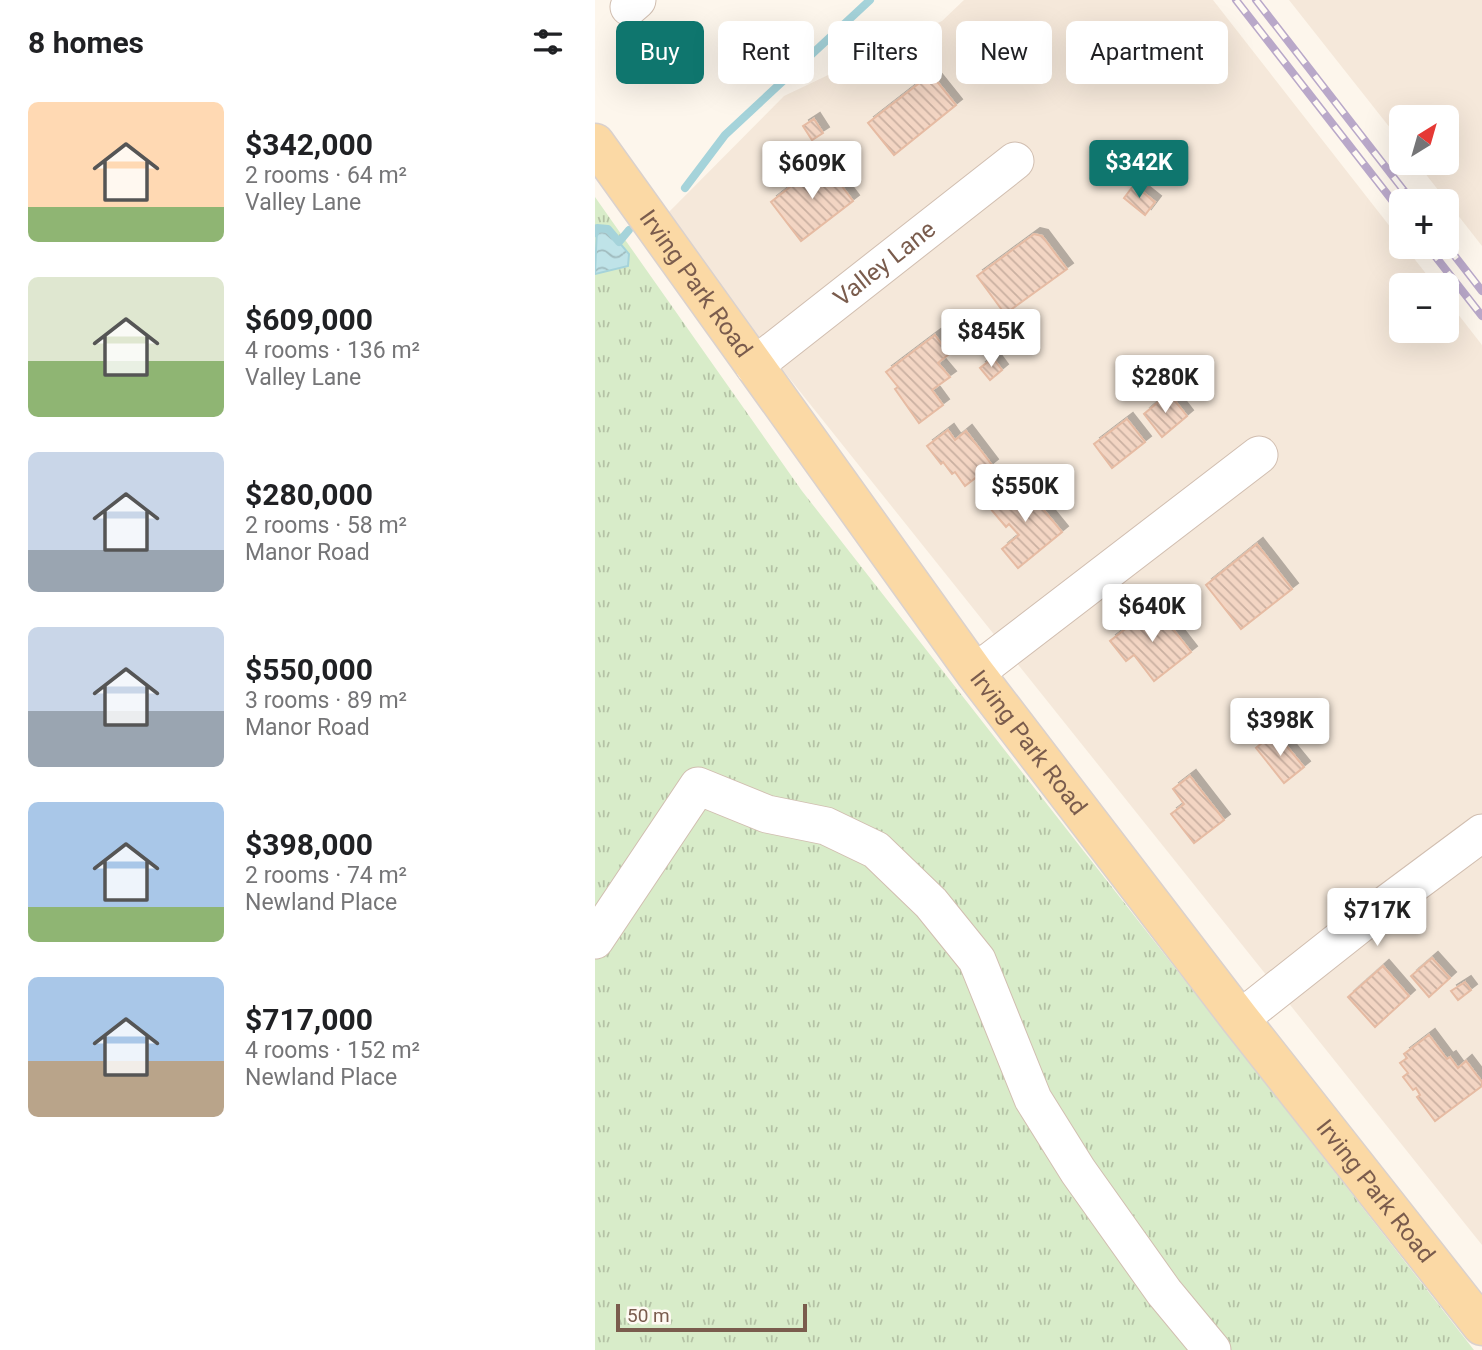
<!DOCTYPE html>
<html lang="en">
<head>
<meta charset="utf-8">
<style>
	:root { --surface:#fff; --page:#f2f2f2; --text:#202124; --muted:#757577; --accent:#0f766e }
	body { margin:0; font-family:Roboto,sans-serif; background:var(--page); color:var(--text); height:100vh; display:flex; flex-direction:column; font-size:26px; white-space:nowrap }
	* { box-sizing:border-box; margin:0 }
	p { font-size:23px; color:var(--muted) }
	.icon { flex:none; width:38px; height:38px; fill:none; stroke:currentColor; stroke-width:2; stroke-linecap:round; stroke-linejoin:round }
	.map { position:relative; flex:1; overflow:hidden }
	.details { display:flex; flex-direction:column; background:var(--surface); width:595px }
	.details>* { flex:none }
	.hud { position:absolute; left:21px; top:21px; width:665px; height:63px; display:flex; gap:14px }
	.needle { width:46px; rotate:37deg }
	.controls { position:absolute; left:794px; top:105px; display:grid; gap:14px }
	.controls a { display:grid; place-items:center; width:70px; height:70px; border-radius:10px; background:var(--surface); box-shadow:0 7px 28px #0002; font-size:35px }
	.scale { position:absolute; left:21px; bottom:18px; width:191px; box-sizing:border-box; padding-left:7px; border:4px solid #7a5c4d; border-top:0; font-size:19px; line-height:24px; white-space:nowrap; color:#7a5c4d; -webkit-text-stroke:5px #fffaf3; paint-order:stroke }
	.price { position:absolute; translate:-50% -60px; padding:0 16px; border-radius:7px; background:#fff; color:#222; font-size:23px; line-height:46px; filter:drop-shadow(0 2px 4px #0008) }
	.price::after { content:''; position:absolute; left:50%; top:42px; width:21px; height:16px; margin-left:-10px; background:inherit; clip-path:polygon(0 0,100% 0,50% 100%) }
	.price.current { background:var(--accent); color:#fff }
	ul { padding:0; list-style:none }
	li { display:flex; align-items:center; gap:21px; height:175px; padding:0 28px }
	li span { display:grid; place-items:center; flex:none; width:196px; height:140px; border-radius:10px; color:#555 }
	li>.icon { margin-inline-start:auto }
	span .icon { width:84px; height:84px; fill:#fffc; stroke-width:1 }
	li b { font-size:30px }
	h2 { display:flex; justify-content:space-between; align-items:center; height:84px; padding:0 28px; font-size:30px }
	.tag { padding:0 24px; border-radius:10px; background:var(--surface); box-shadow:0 7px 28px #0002; font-size:24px; line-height:63px }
	.tag.current { background:var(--accent); color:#fff }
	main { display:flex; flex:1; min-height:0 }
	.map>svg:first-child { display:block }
</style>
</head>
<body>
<main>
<section class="details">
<h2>8 homes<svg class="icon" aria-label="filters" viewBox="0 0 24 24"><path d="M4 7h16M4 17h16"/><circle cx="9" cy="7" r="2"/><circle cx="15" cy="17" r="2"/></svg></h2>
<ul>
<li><span style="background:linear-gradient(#ffd9b3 75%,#8fb573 0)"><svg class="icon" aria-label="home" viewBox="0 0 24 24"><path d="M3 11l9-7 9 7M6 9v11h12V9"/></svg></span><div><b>$342,000</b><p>2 rooms · 64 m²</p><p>Valley Lane</p></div></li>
<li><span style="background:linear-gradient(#dfe7d0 60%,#8fb573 0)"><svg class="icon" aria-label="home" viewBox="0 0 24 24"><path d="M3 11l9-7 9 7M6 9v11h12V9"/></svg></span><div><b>$609,000</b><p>4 rooms · 136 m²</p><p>Valley Lane</p></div></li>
<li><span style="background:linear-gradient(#c9d6e8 70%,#9aa5b1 0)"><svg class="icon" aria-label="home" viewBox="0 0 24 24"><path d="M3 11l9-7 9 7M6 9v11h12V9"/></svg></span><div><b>$280,000</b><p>2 rooms · 58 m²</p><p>Manor Road</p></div></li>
<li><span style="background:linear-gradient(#c9d6e8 60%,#9aa5b1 0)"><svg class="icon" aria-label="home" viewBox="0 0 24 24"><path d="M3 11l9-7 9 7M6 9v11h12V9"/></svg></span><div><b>$550,000</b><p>3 rooms · 89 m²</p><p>Manor Road</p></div></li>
<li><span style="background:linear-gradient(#a9c7e8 75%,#8fb573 0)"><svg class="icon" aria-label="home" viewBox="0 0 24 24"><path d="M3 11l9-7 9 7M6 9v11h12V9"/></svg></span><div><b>$398,000</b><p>2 rooms · 74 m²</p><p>Newland Place</p></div></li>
<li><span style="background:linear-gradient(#a9c7e8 60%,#b9a48a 0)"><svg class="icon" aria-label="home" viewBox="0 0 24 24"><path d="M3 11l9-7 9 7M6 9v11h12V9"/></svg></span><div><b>$717,000</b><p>4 rooms · 152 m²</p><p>Newland Place</p></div></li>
</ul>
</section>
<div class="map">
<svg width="887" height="1350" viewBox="0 0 887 1350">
	<defs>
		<pattern id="grass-tufts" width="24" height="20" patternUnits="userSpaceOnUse" patternTransform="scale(1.75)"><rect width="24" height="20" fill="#d8ecc9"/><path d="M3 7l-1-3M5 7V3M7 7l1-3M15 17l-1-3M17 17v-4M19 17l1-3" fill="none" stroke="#b4c2a5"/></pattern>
		<pattern id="water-waves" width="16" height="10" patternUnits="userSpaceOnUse" patternTransform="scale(1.75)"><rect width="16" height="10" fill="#bfe3e8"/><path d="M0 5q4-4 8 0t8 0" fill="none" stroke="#a0bbbe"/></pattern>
		<pattern id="building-back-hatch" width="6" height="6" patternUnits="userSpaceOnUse" patternTransform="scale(1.75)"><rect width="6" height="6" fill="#f3d5c3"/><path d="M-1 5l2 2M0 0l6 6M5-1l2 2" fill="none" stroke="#cab0a1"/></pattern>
		<filter id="shadow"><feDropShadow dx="6" dy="-6" stdDeviation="0" flood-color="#0004"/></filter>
	</defs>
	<rect width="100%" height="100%" fill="#fdf6ec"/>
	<path fill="#f5e8da" d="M369,0H618L807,242V247H810L840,285H807V331H852V300L887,345V1245L67,219L189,96L347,21Z
		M694,0H887V246L822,163H852V117H807V143Z"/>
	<path fill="url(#grass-tufts)" d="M0,197L207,491L879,1350H0Z"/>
	<path fill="url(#water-waves)" stroke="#a5d3da" stroke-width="2" d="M2,228L13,229L34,254L33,266L0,274Z"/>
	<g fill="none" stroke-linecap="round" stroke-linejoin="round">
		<path stroke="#a5d3da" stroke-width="8" d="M90,188L130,135L275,0
			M0,233L2,228L13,229L24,242L34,230"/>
	</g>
	<path fill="url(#building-back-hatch)" stroke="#e6bba3" stroke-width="2" filter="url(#shadow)" d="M336,74L361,105L299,155L273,123Z
		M219,119L228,133L217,140L208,126Z
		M228,161L258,201L206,241L176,202Z
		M539,185L560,202L550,215L529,198Z
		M439,234L447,236L472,269L410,314L382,276Z
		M340,335L354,354L343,363L355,377L337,390L348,405L324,423L300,389L303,387L291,372Z
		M398,358L407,370L395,380L385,368Z
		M574,393L592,416L567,437L549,414Z
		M532,419L550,442L517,468L499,444Z
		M353,430L360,440L371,431L397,465L370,486L360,472L357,474L348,462L346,464L332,446Z
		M425,481L467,532L423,568L407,549L424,535L414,524L411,527L394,507Z
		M662,544L697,589L646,629L611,585Z
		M560,606L596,652L559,681L539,655L531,661L515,641Z
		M680,732L709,767L689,783L661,748Z
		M595,776L629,820L599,843L576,814L589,804L578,789Z
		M837,958L855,978L834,997L816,976Z
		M788,966L814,996L780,1027L753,997Z
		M870,982L876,990L863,1000L856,991Z
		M834,1035L852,1059L855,1057L863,1068L871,1061L887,1082V1086L840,1121L822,1097L825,1095L821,1088L818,1090L808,1077L813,1073L805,1063L812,1058L809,1054Z"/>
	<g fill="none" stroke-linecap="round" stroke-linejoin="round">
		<g stroke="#d1beb0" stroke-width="39">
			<g id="minor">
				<path d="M34,7L42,0"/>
				<path id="s1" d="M159,366L420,161"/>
				<path d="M380,673L664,455"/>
				<path d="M0,940L103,786L172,814L231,826L281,850L336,903L382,960L438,1099L483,1171L569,1292L617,1350"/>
				<path d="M645,1019L774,917L887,833"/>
			</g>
		</g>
		<g stroke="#dad1cd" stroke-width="41">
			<g id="major">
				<path id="s2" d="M0,143L380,673L645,1019L887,1326"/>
			</g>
		</g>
		<use href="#minor" stroke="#fff" stroke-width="37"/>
		<use href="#major" stroke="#fbd9a5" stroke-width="38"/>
		<g stroke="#b9a8c9" stroke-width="8">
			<path id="rail" d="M641,0L807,213
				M661,0L817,201
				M852,246L887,291
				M833,247L887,316"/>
		</g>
		<use href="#rail" stroke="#fffaf3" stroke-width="5" stroke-dasharray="16" stroke-linecap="butt"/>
	</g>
	<g text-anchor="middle" stroke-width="6" stroke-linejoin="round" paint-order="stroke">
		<g font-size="24" fill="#7a5c4d" stroke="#fffaf3">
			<text dy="8" stroke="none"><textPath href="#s1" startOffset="166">Valley Lane</textPath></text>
			<text dy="8" stroke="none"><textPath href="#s2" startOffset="173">Irving Park Road</textPath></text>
			<text dy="8" stroke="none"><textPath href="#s2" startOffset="740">Irving Park Road</textPath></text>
			<text dy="8" stroke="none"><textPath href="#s2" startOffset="1307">Irving Park Road</textPath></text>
		</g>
	</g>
</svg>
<div class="controls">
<a><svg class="needle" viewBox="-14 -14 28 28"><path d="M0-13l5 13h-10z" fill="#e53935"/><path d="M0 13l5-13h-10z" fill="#757577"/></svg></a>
<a>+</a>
<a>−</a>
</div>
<div class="scale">50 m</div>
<b class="price current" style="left:544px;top:200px">$342K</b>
<b class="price" style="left:217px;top:201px">$609K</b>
<b class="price" style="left:396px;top:369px">$845K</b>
<b class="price" style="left:570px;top:415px">$280K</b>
<b class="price" style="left:430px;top:524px">$550K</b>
<b class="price" style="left:557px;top:644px">$640K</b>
<b class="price" style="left:685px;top:758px">$398K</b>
<b class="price" style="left:782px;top:948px">$717K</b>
<div class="hud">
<a class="tag current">Buy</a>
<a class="tag">Rent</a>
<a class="tag">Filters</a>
<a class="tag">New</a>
<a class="tag">Apartment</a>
</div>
</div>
</main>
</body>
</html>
